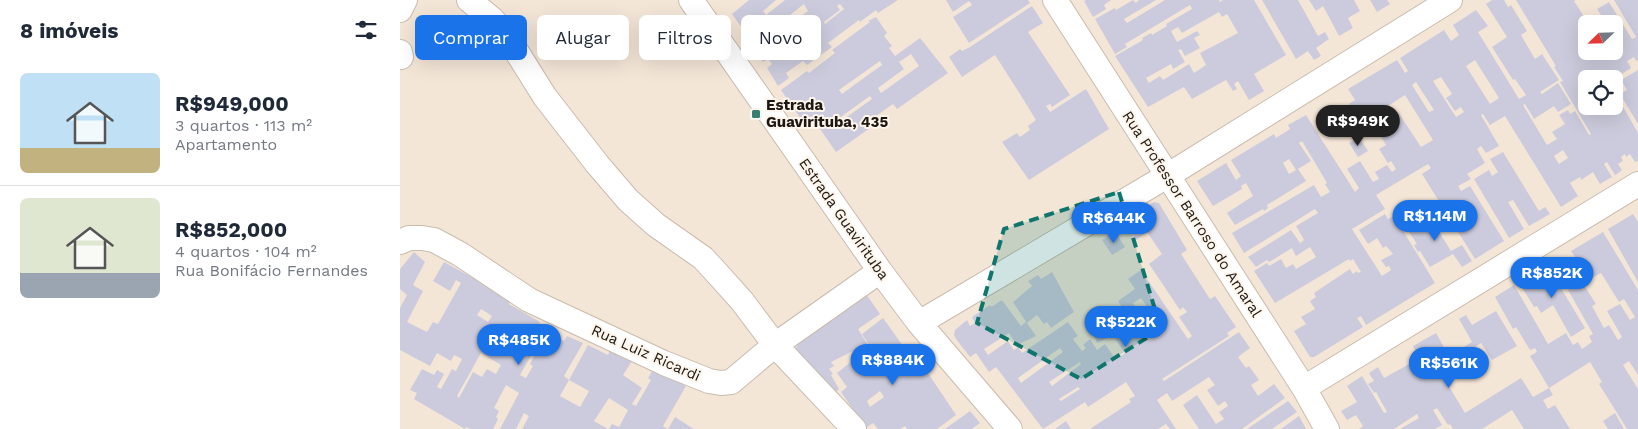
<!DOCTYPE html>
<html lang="pt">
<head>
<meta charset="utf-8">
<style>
	:root { --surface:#fff; --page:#f2f2f3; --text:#1f2937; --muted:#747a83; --line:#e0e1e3; --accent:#1a73e8 }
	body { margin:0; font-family:"Work Sans",sans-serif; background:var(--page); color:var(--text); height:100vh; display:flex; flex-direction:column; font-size:19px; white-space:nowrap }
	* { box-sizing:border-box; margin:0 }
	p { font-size:16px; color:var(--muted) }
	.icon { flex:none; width:28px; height:28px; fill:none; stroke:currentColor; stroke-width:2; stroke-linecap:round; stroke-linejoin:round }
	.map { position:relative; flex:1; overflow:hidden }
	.sheet { display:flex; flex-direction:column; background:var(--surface); width:400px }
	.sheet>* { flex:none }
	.top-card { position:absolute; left:15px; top:15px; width:475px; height:45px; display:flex; gap:10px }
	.needle { width:32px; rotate:247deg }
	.fabs { position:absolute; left:1178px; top:15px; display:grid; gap:10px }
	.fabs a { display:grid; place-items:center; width:45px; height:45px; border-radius:8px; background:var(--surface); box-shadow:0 5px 20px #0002; font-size:25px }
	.price { position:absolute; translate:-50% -42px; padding:0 11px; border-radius:18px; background:var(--accent); color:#fff; font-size:16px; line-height:32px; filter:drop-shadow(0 1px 2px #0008) }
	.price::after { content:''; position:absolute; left:50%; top:30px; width:15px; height:11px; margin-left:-8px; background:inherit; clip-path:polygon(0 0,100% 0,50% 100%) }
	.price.current { background:#222; color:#fff }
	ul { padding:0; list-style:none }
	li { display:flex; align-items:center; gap:15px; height:125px; padding:0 20px }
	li+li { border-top:1px solid var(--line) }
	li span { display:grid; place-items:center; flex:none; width:140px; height:100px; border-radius:8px; color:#555 }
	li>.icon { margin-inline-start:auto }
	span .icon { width:60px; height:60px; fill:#fffc; stroke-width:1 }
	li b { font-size:21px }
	h2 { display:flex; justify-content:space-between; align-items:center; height:60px; padding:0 20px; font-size:21px }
	.chip { padding:0 18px; border-radius:8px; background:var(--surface); box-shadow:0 5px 20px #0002; font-size:18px; line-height:45px }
	.chip.current { background:var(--accent); color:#fff }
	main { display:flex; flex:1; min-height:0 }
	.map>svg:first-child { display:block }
</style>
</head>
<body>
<main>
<section class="sheet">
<h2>8 imóveis<svg class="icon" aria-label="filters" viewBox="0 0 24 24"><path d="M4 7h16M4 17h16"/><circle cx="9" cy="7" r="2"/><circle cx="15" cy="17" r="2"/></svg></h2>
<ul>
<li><span style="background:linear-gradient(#bfe0f5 75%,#c2b280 0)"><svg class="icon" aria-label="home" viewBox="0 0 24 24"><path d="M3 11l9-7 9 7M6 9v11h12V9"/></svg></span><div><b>R$949,000</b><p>3 quartos · 113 m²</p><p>Apartamento</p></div></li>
<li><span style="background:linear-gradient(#dfe7d0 75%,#9aa5b1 0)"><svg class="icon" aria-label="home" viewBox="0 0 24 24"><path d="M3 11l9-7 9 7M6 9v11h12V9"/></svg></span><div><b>R$852,000</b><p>4 quartos · 104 m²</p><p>Rua Bonifácio Fernandes</p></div></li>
</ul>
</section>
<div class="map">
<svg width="1238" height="429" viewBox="0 0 1238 429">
	<rect width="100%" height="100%" fill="#f4e6d7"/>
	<path fill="#cccbdd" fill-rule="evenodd" d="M349,0H376L363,11L366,15L385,0H498L478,13L476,10L460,22L459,20L428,43L432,47L407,65L403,61L386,73L389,78L378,86L367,68L372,64L368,59L363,62L355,50L357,49L332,14ZM404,4L408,11L385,28L380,23ZM440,4L444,9L425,24L424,22L440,10L437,6Z
		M546,0H628L630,3L569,43L553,17L572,5L569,1L553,12Z
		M686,0H711L704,5L706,9L693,17L684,1Z
		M733,0L736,3L739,0H756L724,19L727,23L765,0H819L820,2L823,0H854L886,55L854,74L864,91L849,100L838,81L834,84L837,89L833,91L826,80L792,99L784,87L748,107L715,56L743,40L742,38L751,33L752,35L767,26L766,24L792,9L790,5L725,44L727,47L715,54L695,19L715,8L716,10ZM819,12L822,17L827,14L838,33L800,53L806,65L794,73L789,64L763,80L760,76L749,83L746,78L771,64L773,69L785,62L778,50L781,49L785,56L800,48L794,38L800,35L797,31L777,42L771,31L778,27L782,33Z
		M862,0H898L918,36L925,32L929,39L916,48L921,56L914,60L908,51L896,59Z
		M909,0H954L960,11L948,18L953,28L939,36L923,6L916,11Z
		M970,0H987L990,4L977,12Z
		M1092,0H1104L1108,7L1111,5L1127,31L1121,35L1135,59L1142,54L1159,80L1140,92L1142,94L1158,83L1171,104L1158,112L1154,106L1134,119L1125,104L1123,105L1147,145L1157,139L1152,132L1165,124L1159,115L1168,110L1170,114L1175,111L1189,135L1191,134L1160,82L1163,81L1154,67L1156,66L1116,0H1176L1174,1L1185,18L1189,16L1192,21L1201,15L1197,9L1209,2L1232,39L1236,37L1214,0H1238V60L1236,61L1234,57L1227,61L1231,68L1214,79H1186V106H1214V91L1238,133V161L1235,162L1230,154L1226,157L1225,154L1221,157L1223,161L1218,164L1222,170L1217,174L1215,175L1207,162L1204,164L1212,177L1200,184L1193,172L1181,180L1180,177L1170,183L1178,196L1161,207L1105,116L1090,125L1083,114L1081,115L1099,146L1086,153L1081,146L1077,149L1085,163L1067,174L1071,179L1058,186L1061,191L1070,186L1104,241L1075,259L1022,174L1031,168L1028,164L976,195L985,209L952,229L982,276L991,270L989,266L986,267L981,260L993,254L986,246L983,248L977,238L968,244L959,230L985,214L988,219L994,216L1035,283L966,325L961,316L957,318L963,327L914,357H910L894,331L906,324L901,317L915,309L910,301L916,297L914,293L950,269L953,274L957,271L958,273L961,272L953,259L950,261L949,259L875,303L854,271L867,263L869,266L881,259L886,268L893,264L896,269L916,257L910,247L896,256L892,248L869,262L867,260L856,267L848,257L891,230L900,243L904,240L896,226L918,213L915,209L844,253L832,233L914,185L921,197L930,192L925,184L927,183L902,141L899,143L911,161L898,169L906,181L867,205L868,208L864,211L863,209L835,225L827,213L853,196L846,183L841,186L842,189L813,206L797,181L826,163L836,180L841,176L831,160L874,134L876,138L890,129L888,125L906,115L955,192L959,188L947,169L960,161L973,182L979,179L975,172L987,165L992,172L996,169L991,161L988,163L979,149L986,145L965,111L956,116L949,104L955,100L948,89L997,60L1005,73L1008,71L1000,58L1044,30L1051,41L1059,35L1053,25L1076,10L1088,26L1078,32L1119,99L1126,95L1115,79L1113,80L1092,47L1107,37L1086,4ZM1186,24H1214V51H1186ZM1075,60L1099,98L1090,104L1066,66ZM1041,77L1052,94L1046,98L1055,111L1061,107L1064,112L1056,117L1033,81ZM1016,82L1034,110L1029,112L1012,85ZM1005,95L1033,140L1021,147L998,112L985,120L980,111ZM1163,150L1168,158L1159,164L1154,156ZM889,159L896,170L889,174L883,163Z
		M632,6L643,23L628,32L670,95L652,107L650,104L646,106L650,112L686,89L709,129L629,180L602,142L617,133L620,137L630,130L628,126L636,120L620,94L595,55L562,77L549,57L560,49L562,51L570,47Z
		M476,17L487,33L484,36L492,46L489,48L495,56L520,38L548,73L497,109L493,104L476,116L480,121L436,152L411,116L403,122L381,90L407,71L409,73L435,53L432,50L470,22L468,21ZM511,54L519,66L481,93L478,88L504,69L499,62ZM480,61L482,65L461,80L442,94L439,90ZM470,96L472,99L437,124L435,121Z
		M1238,70V124L1220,94L1227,90L1221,80Z
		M935,108L942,118L936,122L929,111Z
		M959,137L968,151L958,157L949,143Z
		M1103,152L1139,211L1145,207L1150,214L1129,226L1113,200L1108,202L1124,229L1109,238L1074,179L1089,170L1092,176L1098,172L1090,159Z
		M754,202L759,203L787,250L781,254L810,299L815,296L836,327L827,333L829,336L762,379L764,381L839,332L850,348L838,357L846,368L849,366L859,380L851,385L858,396L874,384L885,398L842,429H799L783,405L797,395L816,424L824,419L819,412L828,406L825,401L818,406L807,390L815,385L809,377L772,401L767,393L757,400L776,429H770L766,424L758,429H690L731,402L729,399L735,396L726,382L688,407L685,402L643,429L596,367L589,372L576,353L570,357L556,339L554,335L555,330L567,320L570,326L575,323L572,317L590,305L591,307L602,300L621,326L626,322L613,302L632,286L628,281L638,275L641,279L652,272L674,312L651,328L647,322L644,324L637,315L627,323L636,336L617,345L609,333L584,349L588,355L608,341L614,350L618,347L622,353L668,322L678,336L673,339L682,351L686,348L683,345L690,339L697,350L705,344L716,360L725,353L715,339L726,331L719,323L728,316L718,301L735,289L728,279L741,270L788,339L792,336L779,317L787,312L783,307L780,310L749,264L762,254L747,232L736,240L726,225L720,229L716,224L734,211L735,214ZM741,298L765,333L760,336L751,322L737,330L735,326L742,322L737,313L739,312L733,303ZM660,348L663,352L621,383L618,378ZM680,362L681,364L652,386L649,382ZM678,387L680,389L661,401L659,399Z
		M1033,210L1041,224L1036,227L1051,251L1062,245L1072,261L1062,267L1053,254L1030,267L1020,251L1018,252L1014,245L1017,244L1009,232L1022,224L1019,219Z
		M1233,214L1238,222V282L1208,229Z
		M715,232L725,247L712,255L702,240Z
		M1203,232L1238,290V375L1229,361L1223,365L1238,389V429H1227L1199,384L1202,382L1190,362L1149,388L1130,356L1137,352L1135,348L1130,350L1116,327L1113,329L1095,297L1114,285L1148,344L1166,333L1173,345L1178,342L1182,349L1192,342L1189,336L1193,334L1168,290L1182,282L1196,304L1192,306L1204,328L1209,325L1218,340L1222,337L1207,311L1220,304L1230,320L1235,317L1224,299L1219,302L1201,273L1190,279L1171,251Z
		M14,252L25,262L13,285L23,291L7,322L27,332L33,322L38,324L61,283L56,280L50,291L33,281L44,262L93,289L111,301L109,304L140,322L126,351L132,354L120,375L126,378L133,366L130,364L138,349L141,351L146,343L140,339L145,332L164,341L167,336L183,343L164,376L169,380L188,345L208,355L211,348L234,358L223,375L242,388L232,404L236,406L251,380L248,378L254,368L286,386L263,426L267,429H209L212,424L219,427L228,410L209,398L194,421L208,429H122L129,416L124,413L116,429H100L119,393L106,385L94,408L99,411L96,417L98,419L93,429H71L66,427L65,429L14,399L17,393L10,390L22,369L34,375L37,370L44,374L37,387L41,389L52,369L56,371L62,359L54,355L51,361L37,353L30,366L0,350V308L7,295L0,289V269ZM81,309L92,316L88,322L77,315ZM81,353L101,365L96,374L87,369L82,377L73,372L59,398L57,396ZM169,380L189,391L180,407L160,396Z
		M1147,265L1185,328L1171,337L1153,305L1141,313L1137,306L1134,307L1121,286L1133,279L1131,274Z
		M466,294L480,314L458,329L468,345L456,351L455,350L431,362L434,366L429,369L433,374L431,375L439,389L433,394L400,357L396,348L401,338Z
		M711,311L720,325L712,329L704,316Z
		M1096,311L1117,346L1092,360L1081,343L1075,347L1080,356L1048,375L1044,367L1051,363L1047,356L1035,363L1065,413L1121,378L1133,397L1149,388L1153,395L1143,400L1148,409L1155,405L1170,429H1124L1112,410L1082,429H1053L1050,424L1048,425L1037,408L1033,410L1042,425L1035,429H1000L1019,418L1017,414L994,429H959L963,426L956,415L947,420L941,411L957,402L947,386L962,376L984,413L987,412L976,392L974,393L968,384L974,381L969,373L978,367L984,378L1020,358L1013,346L1036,333L1049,356L1072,342L1059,319L1066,315L1072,325Z
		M483,318L516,364L520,361L556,415L537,429H507L505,426L501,429H478L473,423L466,428L441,392L447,387L437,373L472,345L471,343L469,345L462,334ZM480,391L484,397L470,407L467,401Z
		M706,330L709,337L697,343L694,335Z
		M888,401L897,412L872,429H847Z
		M570,411L580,423L572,429H545Z
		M1215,413L1224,429H1208L1203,421Z
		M899,416L906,429H881Z
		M275,417L294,429H268Z
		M666,421L671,429H655Z"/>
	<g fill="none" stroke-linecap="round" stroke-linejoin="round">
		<g stroke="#c9bcad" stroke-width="26">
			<path id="minor" d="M69,0L92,19L105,33L145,97L198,165L228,200L256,225L303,258L315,271L342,301L375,345L454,429
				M291,0L480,271L519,323L610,429
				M655,0L904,388L927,429
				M0,10L5,0
				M0,52L1,57
				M0,242L9,238H22L34,240L60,254L129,300L264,363L309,381L321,383L331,382L375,345L480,271
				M519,323L767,176L1050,0
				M904,388L1238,184"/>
		</g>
		<use href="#minor" stroke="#fff" stroke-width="24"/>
	</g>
	<path fill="#0f766e" fill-opacity="0.2" stroke="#0f766e" stroke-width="4" stroke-dasharray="10 6" stroke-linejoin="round" d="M719,192L761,329L681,379L577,323L604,229Z"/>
	<rect fill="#387e75" stroke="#fdf5eb" stroke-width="2" x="351" y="109" width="10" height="10" rx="2.5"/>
	<g text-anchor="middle" stroke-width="4" stroke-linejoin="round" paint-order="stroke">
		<g font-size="15" font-weight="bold" fill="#1c1712" stroke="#fdf5eb" text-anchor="start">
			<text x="366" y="110">Estrada<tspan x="366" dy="17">Guavirituba, 435</tspan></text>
		</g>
		<g font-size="15" fill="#1c1712" stroke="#fdf5eb">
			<text transform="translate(792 214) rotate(57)" y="5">Rua Professor Barroso do Amaral</text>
			<text transform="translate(444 219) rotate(55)" y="5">Estrada Guavirituba</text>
			<text transform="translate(246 353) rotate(24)" y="5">Rua Luiz Ricardi</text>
		</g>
	</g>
</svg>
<div class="fabs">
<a><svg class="needle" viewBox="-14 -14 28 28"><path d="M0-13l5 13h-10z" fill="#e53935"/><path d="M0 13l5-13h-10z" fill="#747a83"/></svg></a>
<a><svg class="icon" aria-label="locate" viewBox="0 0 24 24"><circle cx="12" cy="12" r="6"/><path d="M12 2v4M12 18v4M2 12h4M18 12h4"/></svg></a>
</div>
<b class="price current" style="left:958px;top:147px">R$949K</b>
<b class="price" style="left:1035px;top:242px">R$1.14M</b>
<b class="price" style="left:714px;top:244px">R$644K</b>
<b class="price" style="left:1152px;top:299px">R$852K</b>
<b class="price" style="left:726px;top:348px">R$522K</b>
<b class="price" style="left:119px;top:366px">R$485K</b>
<b class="price" style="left:493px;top:386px">R$884K</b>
<b class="price" style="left:1049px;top:389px">R$561K</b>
<div class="top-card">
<a class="chip current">Comprar</a>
<a class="chip">Alugar</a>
<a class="chip">Filtros</a>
<a class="chip">Novo</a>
</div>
</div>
</main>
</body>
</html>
